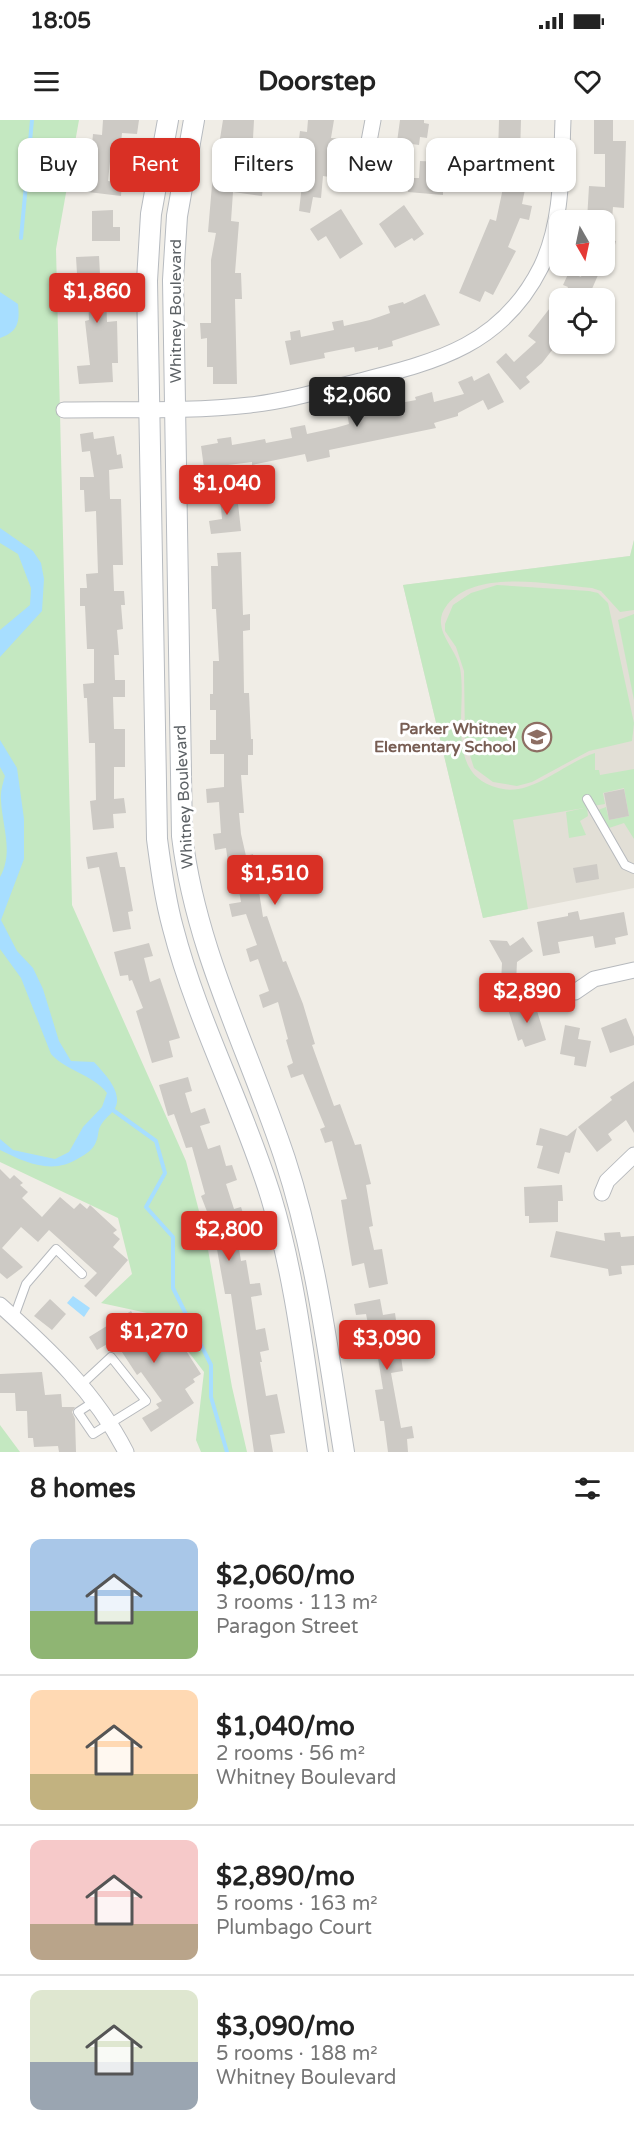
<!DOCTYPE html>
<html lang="en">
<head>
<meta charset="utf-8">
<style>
	:root { --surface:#fff; --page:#f2f2f2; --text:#222; --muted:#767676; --line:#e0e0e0; --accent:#d93025 }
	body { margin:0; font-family:"Varela Round",sans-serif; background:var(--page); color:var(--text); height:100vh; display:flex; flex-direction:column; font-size:22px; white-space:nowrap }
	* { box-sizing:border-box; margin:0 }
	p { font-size:20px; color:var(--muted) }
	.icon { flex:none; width:33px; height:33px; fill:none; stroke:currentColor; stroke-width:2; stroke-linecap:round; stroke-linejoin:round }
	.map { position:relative; height:1332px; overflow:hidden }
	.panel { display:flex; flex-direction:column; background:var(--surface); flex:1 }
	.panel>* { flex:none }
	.banner { position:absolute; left:18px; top:18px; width:598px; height:54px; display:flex; gap:12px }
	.needle { width:39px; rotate:171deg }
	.buttons { position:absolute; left:549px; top:90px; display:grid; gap:12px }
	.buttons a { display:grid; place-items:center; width:66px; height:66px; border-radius:12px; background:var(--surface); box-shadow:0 2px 4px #0004; font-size:30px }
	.price { position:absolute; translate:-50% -51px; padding:0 14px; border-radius:6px; background:var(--accent); color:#fff; font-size:20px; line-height:39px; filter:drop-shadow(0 2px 3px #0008) }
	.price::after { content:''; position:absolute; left:50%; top:36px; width:18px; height:14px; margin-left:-9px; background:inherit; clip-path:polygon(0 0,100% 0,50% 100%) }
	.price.selected { background:#222; color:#fff }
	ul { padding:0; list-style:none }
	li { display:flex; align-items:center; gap:18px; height:150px; padding:0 30px }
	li+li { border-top:2px solid var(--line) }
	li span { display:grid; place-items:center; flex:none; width:168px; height:120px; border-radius:12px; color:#555 }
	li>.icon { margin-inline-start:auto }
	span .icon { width:72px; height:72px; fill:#fffc; stroke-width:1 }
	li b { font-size:26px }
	h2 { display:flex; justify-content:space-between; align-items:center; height:72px; padding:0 30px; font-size:26px }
	.tag { padding:0 21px; border-radius:12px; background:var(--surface); box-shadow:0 2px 4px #0004; font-size:21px; line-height:54px }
	.tag.selected { background:var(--accent); color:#fff }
	.status { display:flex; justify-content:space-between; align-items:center; height:42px; padding:0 30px; background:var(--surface); direction:ltr }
	.status svg { height:16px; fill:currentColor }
	header { display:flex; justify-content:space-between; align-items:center; height:78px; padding:0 30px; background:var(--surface); font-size:27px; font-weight:800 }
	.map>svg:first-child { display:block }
</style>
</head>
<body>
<div class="status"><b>18:05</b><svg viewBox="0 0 49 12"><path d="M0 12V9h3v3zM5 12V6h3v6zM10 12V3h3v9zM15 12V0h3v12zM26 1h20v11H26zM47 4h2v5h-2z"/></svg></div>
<header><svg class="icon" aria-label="menu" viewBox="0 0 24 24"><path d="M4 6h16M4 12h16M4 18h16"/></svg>Doorstep<svg class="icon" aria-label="heart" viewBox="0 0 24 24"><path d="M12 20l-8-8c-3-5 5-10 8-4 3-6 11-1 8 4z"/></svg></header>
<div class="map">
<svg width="634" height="1332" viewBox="0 0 634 1332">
	<rect width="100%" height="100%" fill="#f0ede6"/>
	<path fill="#e2dfd6" d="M634,420V768L483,798L403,465L630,436Z"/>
	<path fill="#c4e8c1" d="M0,0H79L56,129L72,785L186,1041L206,1118L232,1267L247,1332H201L196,1320L204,1252L161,1196L101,1183L132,1154L118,1098L0,1042Z
		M634,420V490L620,492L601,471L592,468C551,465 477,448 447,485C429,508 456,527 460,548C468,589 442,658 503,669C533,675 566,642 595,633V650H599L600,655L634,649V719L624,703L609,708L598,690L606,687L609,700L629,696L624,668L603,673L605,684L587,687L588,696L580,701L586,715L569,718L566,692L584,688L513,700L528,789L483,798L403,465L630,436Z
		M497,465L589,471L598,473L608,483L634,603L632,621L589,631L532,662L517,666L493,662L474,648L465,620L464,551L456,527L445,511V504L453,485L471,473Z
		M634,494V580L618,500Z
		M0,1305L20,1332H0Z"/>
	<path fill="#a7deff" d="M0,172L18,184C20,202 18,212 0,218Z
		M0,408L33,431L41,443L44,459L42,491L0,537V510L30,485L31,468L18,434L0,423Z
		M0,620L17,648L24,699V739L1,800L17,831L33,848L43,869L59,921L71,941L94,942C104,953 125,974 114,990C109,996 102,1001 99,1009C98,1013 98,1018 96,1022C93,1030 86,1034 79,1038C53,1055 26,1043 0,1030V1019L13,1030L55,1039L69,1032L83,1007L102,987L107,973C92,954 66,951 51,934L21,858L0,829V757C14,732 2,706 1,680C0,672 3,663 5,656L0,647Z
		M73,1176L90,1188L84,1197L67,1183Z"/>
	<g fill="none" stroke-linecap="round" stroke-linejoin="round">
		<path stroke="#a7deff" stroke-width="4" d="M21,118L32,0
			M110,988L156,1021L165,1053L146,1087L173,1117V1168L211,1245V1277L227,1332"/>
	</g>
	<path fill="#cdcac5" d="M103,0H139L137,14L122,13L120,33L111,32L108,61L122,63L121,76L88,72L93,14L102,15Z
		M223,0H254L251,56L264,58L262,76L233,72L231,101L239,102L235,153H241L242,179H235L237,264H213V247H207V218L201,219L200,203H211V140L216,113L208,112L213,53L221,54L224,25H219Z
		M308,0H334L331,18L344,19L342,33H339L336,58L323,56L321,78L313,77L310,93L299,91L302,65L298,64L302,29L298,28L300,11L307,12Z
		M400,0H424V3L429,4L427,18L420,17L419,25L397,22Z
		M499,0H521L520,35H534V50H529L522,84L532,86L529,100L520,98L508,127L516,131L493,175L485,171L480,182L459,173L490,99L496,101L503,68L498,67L502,49H491V33H498Z
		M594,0H613V21H626L624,88L613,87L612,100H587L589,66L605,67V34H594Z
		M420,41L443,42V75L408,72L409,58H419Z
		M404,85L424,114L414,121L412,118L395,128L379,104Z
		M341,89L363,124L340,139L326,116L318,121L310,109Z
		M113,90V107H120V121H92V91Z
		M604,118L616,121L613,133L604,131Z
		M99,136L100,154L106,153V163L112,162L113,172L106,173L107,202L117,201L118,243H112L113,262L79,264L77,246L90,245L85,201L89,200L88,170H78L76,137Z
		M584,146H602L588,178H563L568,167L563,165L569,152L581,157Z
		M425,174L440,205L392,221L393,226L378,230V227L355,232L354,227L324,233L325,238L290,245L285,221L291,220L290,212L300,210L301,217L334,210L332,202L343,200L344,206L370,200L390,193L388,186L403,182L404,184Z
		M550,188L560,196V220L542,243L526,257L530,262L520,270L496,242L506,233L514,242L536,222L528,216Z
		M489,253L504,282L488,290L483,280L458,293V296L434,303L436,308L329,330L330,337L307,342L305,334L252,345V342L204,348L201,326L218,323L217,319L231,317L232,325L265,319L266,323L292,318L290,308L305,305L307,314L335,308L349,304L347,293L416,280L415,277L432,272L434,282L464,274L458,262L472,256L474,261Z
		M93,312L94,319L114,316L117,335L121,334L123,348L109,350L110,379H121L123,445H113L114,471H124L125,485H121L123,509L117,510L119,535H114L115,560H125V577H113L114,609H125V647H114V679L124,678L126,693L113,694L114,708L93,710L90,681L96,680L95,623H89L87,578H84L83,564L94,563V529H87L85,486H80V468H87L86,454L98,453L96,391L85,392L84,370H80V357H94L90,331L82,332L80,314Z
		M237,374L241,411L211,414L209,401L222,399L220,376Z
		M241,432L243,495L250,494V510L243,511L244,573H249L251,619H253V635H248V655H241L244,693H239L241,714L246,736L253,734L263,797L267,796L283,842L286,841L303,884L315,924L312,925L334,986L340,984L355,1025L361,1024L371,1064L366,1065L373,1106L369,1107L374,1130L382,1129L388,1164L369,1168L364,1143L352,1146L341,1080L347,1079L332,1021L325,1023L320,1009L325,1007L303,954L291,958L287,946L293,943L286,920L288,919L278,882L263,888L259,875L269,871L258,839L250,842L246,829L257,825L246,794L232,797L229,784L241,782L235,749L229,750L226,728L215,730L213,714L221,713L219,682L207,683L206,669L224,667V634H210V620H216V590H210V574H213V541H219L216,489H212L211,446H218L217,433Z
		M624,669L629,696L609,700L604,673Z
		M117,732L120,747H125L133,791L128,792L131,809L113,812L99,747L88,749L86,737Z
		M597,744L599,759L576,763L573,748Z
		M578,791L580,800L624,792L628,815L615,818L616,824L595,828L593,816L558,822L560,833L543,836L537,802L568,796V793Z
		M523,817L533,831L517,842L516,862H501L502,843L489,820L507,821L510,826Z
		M149,823L153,836L144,838L150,862L160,858L180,918L169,921L173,937L152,943L136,891L143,888L132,860L129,861L128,855L120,856L114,832Z
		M534,881L546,920L525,927L522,919L518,921L508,889Z
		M626,898L634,917V925L610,933L601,908Z
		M565,905L580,908L578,919L591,921L586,947L574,945L575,937L560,934Z
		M188,957L192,971L185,973L191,993L205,988L210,1003L200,1006L208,1029L220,1025L226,1046L232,1045L237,1060L226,1064L234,1089L241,1087L246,1102L235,1105L241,1141L246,1140L250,1164L260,1163L262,1175L251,1177L256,1210L265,1208L269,1230L260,1232L262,1242H260L266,1276L277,1274L285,1313L270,1315L273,1332H254L231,1174H225L213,1107L201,1076L205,1074L192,1027L186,1028L174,994L168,996L159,965Z
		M634,961V1013L626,1000L608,1014L612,1020L597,1032L578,1007L612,980L610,977Z
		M540,1008L567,1016L577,1008L570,1033L565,1032L559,1054L537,1048L543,1026L536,1025Z
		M0,1049L10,1059L14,1055L23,1063L20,1065L28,1072L22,1078L42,1097L60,1077L74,1089L80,1083L87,1089L90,1085L117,1110L113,1113L120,1119L113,1127L128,1140L96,1177L84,1166L97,1153L49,1110L38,1122L21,1107L2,1128L23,1147L7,1159L0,1153Z
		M562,1065L563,1081H558V1102L529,1103V1096H525L524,1067Z
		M556,1111L605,1121L604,1113L620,1112L621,1117L634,1116V1145L621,1146L622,1154L609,1156L608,1149L550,1137Z
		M50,1179L66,1194L52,1210L34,1196Z
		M380,1179L383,1195L395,1193L403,1251L391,1253L401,1308L412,1306L414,1318L407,1319L408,1332H388L384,1301H380L375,1270L383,1269L378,1238L372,1239L369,1224H372L366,1194L356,1195L354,1184Z
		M131,1191L141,1207L157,1199L177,1229L183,1226L201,1254L193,1259L195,1262L185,1269L194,1283L151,1312L142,1298L159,1288L156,1284L162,1281L141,1252L137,1255L114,1220L97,1230L89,1217Z
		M42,1252L45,1275L61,1274L62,1287H75L72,1292L75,1299L76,1332H59L58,1326L34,1327L33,1318H28L27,1291H16L15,1273H0V1254Z"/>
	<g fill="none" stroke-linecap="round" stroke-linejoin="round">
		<g stroke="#b6b9bd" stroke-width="10">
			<path id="lane" d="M587,679L625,745L634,749
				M14,1197L26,1164L56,1129L82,1154
				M82,1264L111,1237L146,1281L93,1314L78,1292L95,1281"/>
		</g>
		<g stroke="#b6b9bd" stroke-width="17">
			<path id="street" d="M370,62L367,32L373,0
				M64,290C125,289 188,292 250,285C287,281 324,270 360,261C438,241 502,225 541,147C563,102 561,49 563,0
				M575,872L594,859L634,850
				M602,1073L607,1061L634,1035
				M0,1185C49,1229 96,1273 126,1332"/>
		</g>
		<g stroke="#b7bbc0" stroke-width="22">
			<path id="secondary" d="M168,0L151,94L147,161L157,719C161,749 165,779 173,808C197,901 243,986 271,1077C296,1160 305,1247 318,1332
				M194,0L177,96L173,160L182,716C196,832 249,930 285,1039C316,1134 328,1233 344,1332"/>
		</g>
		<use href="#lane" stroke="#fff" stroke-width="8"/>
		<use href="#street" stroke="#fff" stroke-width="15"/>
		<use href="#secondary" stroke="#fff" stroke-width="20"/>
	</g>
	<defs>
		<g id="school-ring" transform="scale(1.5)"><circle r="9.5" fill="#fff" stroke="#8d6e63" stroke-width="1.5"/><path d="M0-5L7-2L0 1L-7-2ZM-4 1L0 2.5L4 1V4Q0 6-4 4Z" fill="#8d6e63"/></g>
	</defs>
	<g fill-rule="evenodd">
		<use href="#school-ring" x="537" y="617"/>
	</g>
	<g text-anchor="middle" stroke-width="6" stroke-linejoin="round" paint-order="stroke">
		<g font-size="16" fill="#5d6266" stroke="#fff">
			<text transform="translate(175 191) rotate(-90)" y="6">Whitney Boulevard</text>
			<text transform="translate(183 677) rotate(-93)" y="6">Whitney Boulevard</text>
		</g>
		<g font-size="16" font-weight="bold" fill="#785e54" stroke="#fff" text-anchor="end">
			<text x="516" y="614">Parker Whitney<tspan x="516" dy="18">Elementary School</tspan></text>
		</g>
	</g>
</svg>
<div class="buttons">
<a><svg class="needle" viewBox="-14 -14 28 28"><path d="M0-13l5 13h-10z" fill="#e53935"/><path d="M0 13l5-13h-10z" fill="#767676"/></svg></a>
<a><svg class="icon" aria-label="locate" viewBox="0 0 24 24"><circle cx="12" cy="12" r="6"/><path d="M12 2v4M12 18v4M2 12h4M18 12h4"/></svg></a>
</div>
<b class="price" style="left:97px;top:204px">$1,860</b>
<b class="price selected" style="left:357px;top:308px">$2,060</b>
<b class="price" style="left:227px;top:396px">$1,040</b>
<b class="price" style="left:275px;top:786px">$1,510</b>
<b class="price" style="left:527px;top:904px">$2,890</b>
<b class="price" style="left:229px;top:1142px">$2,800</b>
<b class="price" style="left:154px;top:1244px">$1,270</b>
<b class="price" style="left:387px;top:1251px">$3,090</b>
<div class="banner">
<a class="tag">Buy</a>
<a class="tag selected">Rent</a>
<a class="tag">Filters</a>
<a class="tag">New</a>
<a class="tag">Apartment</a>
</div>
</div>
<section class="panel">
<h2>8 homes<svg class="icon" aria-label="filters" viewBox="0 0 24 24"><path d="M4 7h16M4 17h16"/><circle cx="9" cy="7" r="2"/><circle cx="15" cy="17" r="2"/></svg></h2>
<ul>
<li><span style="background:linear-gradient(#a9c7e8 60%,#8fb573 0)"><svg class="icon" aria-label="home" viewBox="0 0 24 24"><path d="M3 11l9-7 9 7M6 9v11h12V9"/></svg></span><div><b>$2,060/mo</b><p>3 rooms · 113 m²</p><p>Paragon Street</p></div></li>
<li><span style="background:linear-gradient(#ffd9b3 70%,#c2b280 0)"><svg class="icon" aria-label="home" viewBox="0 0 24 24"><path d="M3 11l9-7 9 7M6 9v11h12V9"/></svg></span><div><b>$1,040/mo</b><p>2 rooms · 56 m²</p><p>Whitney Boulevard</p></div></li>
<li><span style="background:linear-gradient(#f6c9c9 70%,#b9a48a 0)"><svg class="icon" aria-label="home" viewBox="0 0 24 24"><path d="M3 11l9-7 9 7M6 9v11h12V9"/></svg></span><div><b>$2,890/mo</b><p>5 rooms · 163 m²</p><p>Plumbago Court</p></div></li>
<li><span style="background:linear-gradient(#dfe7d0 60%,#9aa5b1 0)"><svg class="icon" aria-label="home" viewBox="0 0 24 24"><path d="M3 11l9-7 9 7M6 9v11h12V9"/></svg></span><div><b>$3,090/mo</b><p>5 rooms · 188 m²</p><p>Whitney Boulevard</p></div></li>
</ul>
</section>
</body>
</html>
